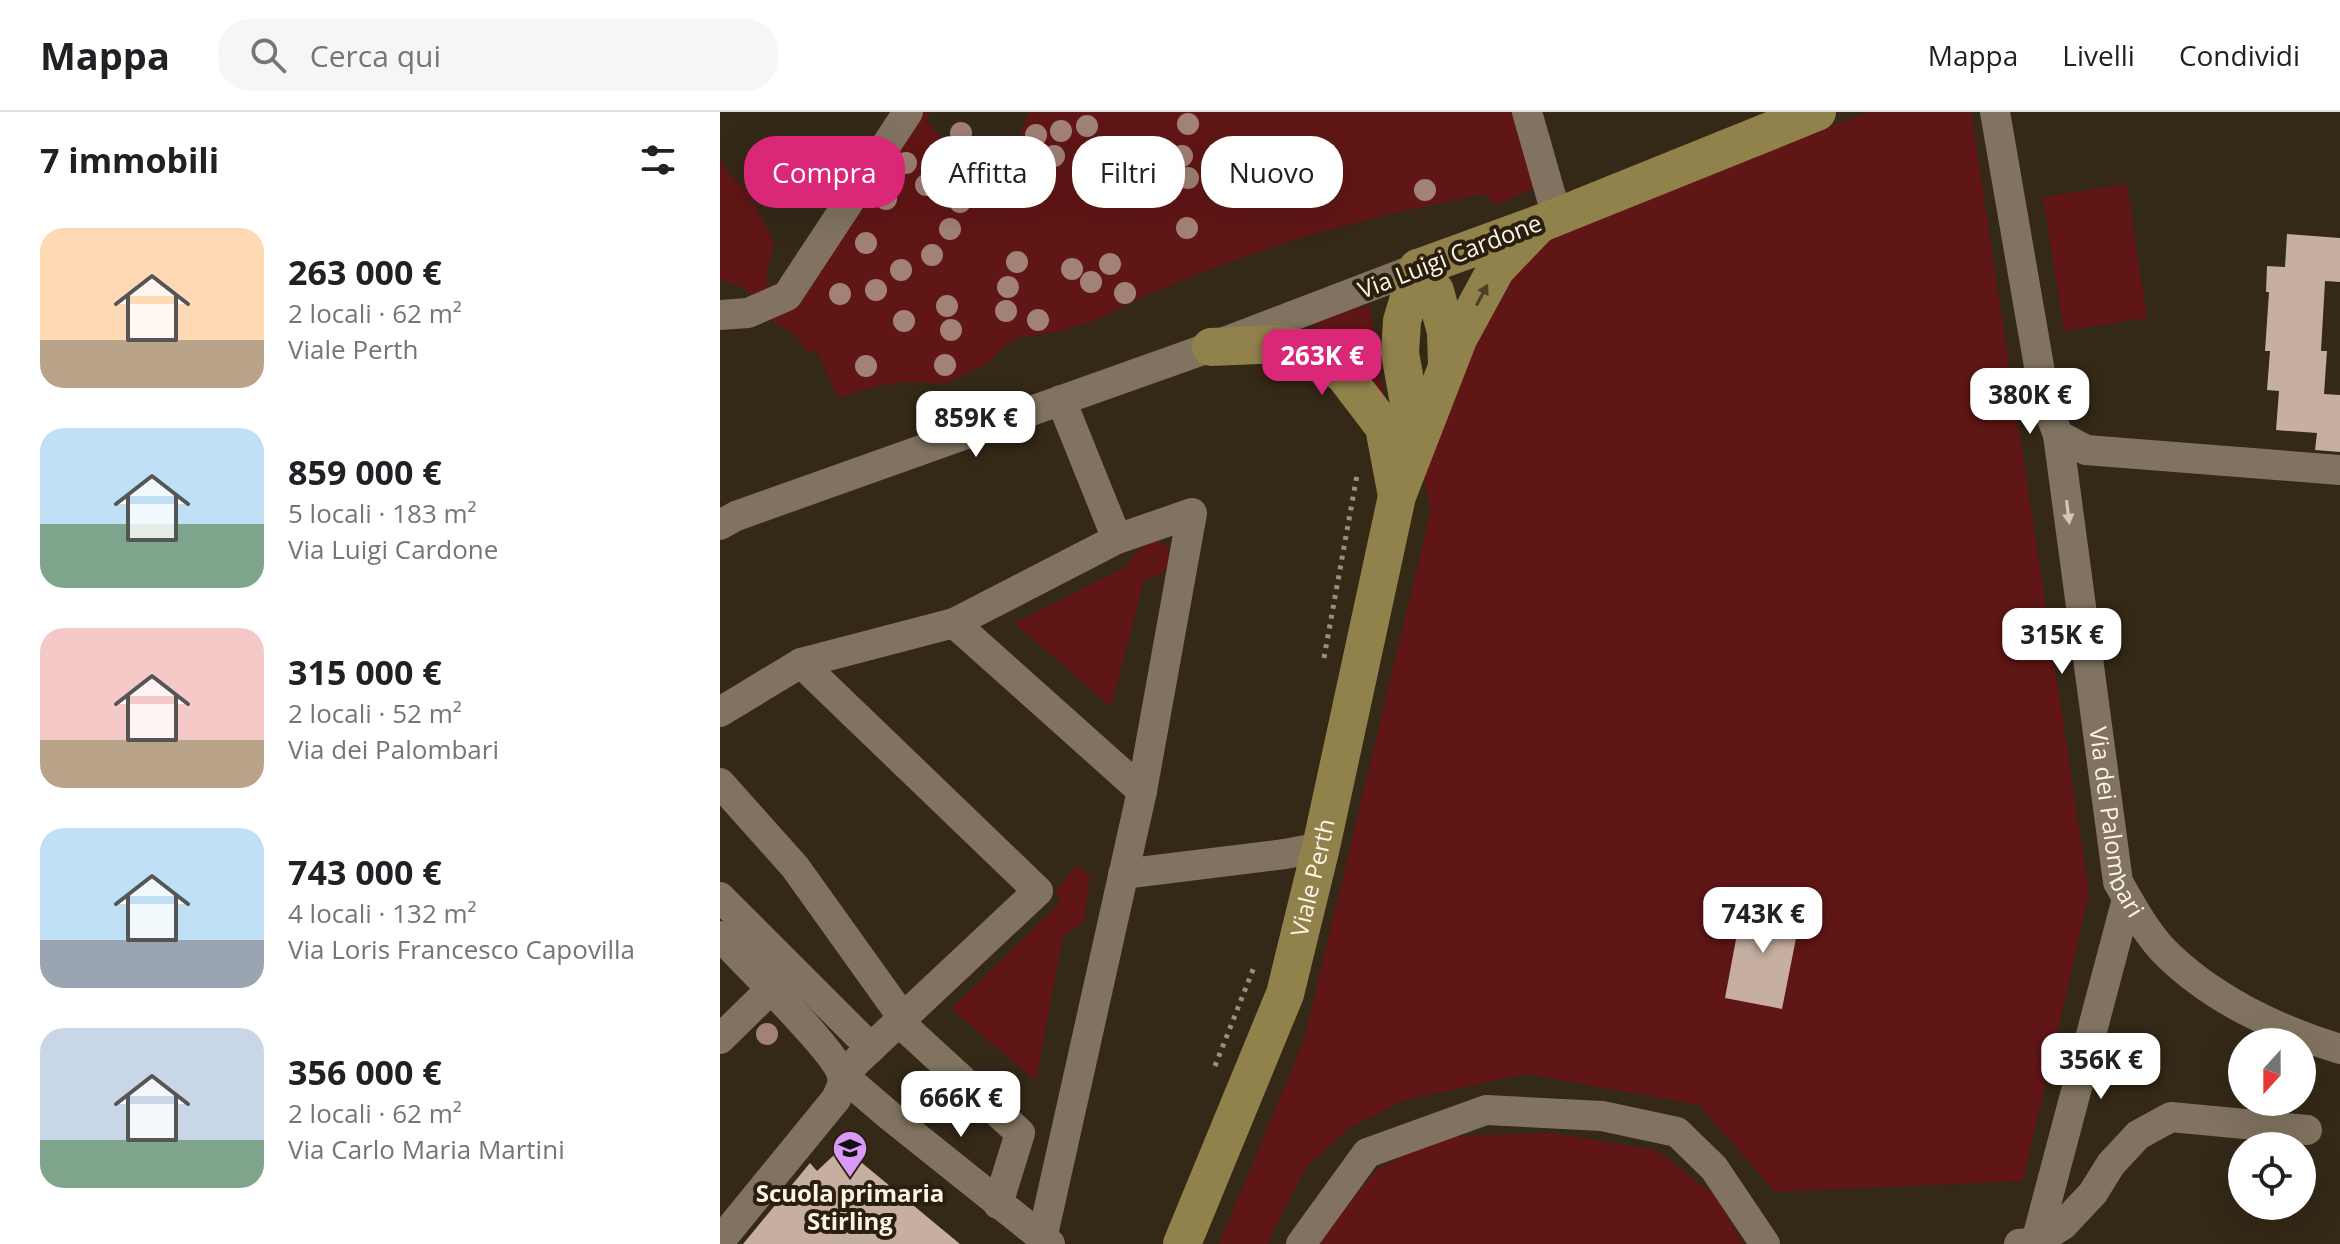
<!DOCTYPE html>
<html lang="it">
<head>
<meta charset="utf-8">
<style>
	:root { --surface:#fff; --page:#f6f6f6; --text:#202124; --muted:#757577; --line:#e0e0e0; --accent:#db2777 }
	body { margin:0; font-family:"Open Sans",sans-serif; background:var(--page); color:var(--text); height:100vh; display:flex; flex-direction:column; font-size:30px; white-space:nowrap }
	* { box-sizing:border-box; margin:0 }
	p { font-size:26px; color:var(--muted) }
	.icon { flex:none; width:44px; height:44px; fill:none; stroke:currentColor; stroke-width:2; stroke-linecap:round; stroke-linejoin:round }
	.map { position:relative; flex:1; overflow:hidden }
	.panel { display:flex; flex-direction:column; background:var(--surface); width:720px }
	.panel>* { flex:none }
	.banner { position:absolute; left:24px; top:24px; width:760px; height:72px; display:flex; gap:16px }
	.needle { width:52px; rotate:201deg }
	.fabs { position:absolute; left:1508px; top:916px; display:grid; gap:16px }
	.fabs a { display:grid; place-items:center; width:88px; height:88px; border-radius:50%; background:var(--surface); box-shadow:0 8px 32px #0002; font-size:40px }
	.price { position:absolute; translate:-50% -68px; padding:0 18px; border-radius:16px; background:#fff; color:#222; font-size:26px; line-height:52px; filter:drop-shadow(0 2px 4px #0008) }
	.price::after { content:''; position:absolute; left:50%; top:48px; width:24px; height:18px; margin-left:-12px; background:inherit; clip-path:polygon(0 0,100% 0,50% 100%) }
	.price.current { background:var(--accent); color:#fff }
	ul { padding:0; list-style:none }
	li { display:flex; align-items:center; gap:24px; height:200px; padding:0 40px }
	li span { display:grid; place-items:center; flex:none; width:224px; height:160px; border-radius:24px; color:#555 }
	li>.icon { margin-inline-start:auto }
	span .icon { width:96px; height:96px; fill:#fffc; stroke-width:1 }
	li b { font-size:34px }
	h2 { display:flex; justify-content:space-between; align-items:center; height:96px; padding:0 40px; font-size:34px }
	.tag { padding:0 28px; border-radius:32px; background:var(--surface); box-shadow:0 8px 32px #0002; font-size:28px; line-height:72px }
	.tag.current { background:var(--accent); color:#fff }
	header { display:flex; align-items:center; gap:48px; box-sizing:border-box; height:112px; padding:0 40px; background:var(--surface); border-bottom:2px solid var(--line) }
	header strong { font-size:38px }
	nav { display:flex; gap:44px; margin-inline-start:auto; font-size:28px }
	.search { width:560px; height:72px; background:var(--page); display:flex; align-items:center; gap:20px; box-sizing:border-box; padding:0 28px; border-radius:32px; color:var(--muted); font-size:30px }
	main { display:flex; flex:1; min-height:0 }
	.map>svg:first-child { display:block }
</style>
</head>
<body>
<header>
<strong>Mappa</strong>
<div class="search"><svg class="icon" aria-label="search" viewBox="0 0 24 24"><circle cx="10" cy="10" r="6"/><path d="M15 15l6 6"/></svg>Cerca qui</div>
<nav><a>Mappa</a><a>Livelli</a><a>Condividi</a></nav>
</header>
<main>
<section class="panel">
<h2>7 immobili<svg class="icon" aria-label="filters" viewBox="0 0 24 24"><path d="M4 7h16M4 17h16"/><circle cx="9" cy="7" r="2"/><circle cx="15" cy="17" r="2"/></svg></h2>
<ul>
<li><span style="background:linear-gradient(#ffd9b3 70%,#b9a48a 0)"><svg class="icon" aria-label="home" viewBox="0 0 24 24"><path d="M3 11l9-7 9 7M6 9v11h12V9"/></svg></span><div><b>263 000 €</b><p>2 locali · 62 m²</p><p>Viale Perth</p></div></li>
<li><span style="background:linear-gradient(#bfe0f5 60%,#7fa58c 0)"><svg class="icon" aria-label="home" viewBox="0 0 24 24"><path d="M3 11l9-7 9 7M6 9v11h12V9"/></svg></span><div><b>859 000 €</b><p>5 locali · 183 m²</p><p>Via Luigi Cardone</p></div></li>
<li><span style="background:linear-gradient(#f6c9c9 70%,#b9a48a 0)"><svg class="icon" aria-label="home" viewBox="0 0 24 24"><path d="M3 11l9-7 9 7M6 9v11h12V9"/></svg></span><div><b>315 000 €</b><p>2 locali · 52 m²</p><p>Via dei Palombari</p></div></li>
<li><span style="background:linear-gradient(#bfe0f5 70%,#9aa5b1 0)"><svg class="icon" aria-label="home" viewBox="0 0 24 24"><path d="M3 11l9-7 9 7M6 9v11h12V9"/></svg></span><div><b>743 000 €</b><p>4 locali · 132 m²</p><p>Via Loris Francesco Capovilla</p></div></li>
<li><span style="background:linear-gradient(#c9d6e8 70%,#7fa58c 0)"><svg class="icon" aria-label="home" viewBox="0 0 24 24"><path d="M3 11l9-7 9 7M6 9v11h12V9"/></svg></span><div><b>356 000 €</b><p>2 locali · 62 m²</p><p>Via Carlo Maria Martini</p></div></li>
</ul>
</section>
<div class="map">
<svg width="1620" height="1132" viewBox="0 0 1620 1132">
	<rect width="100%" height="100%" fill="#342817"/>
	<path fill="#601615" d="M196,0H210L206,8L255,67L295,37L309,0H798L817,75L775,93L764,82L673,101L576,127L487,158L408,191L382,206L342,219L298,226L284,234L270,250L226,271L184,270L158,274L118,286L96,237L90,242C82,237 83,232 78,226C69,216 57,215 48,206Z
		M1149,0H1251L1369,781L1303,1069L1055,1080L979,993L807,962L685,988L629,1016L586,1055L547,1132H499L584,928L711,398L697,333L804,127Z
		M0,47L8,60L29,82L54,130L46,168L48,174L57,173L81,161L35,187C23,171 16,176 0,167Z
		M1407,72L1427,206L1344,219L1323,85Z
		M649,193L665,288L646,257L615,223L581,208Z
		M436,430L445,432L451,442V452L440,463L424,468L391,595L295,511L409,453C414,439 421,433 436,430Z
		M357,753L370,764L364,809L343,824L316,969L231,897L342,789L335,780Z
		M832,1021L937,1038L995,1084L1024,1132H596L658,1056L727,1024Z"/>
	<path fill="#c6aea1" d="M1567,122L1620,126V170L1605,169L1601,239H1607L1604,282L1620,283V340L1595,338L1597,321L1556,318L1559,279L1547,278L1550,239H1545L1549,180H1546L1547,154L1565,155Z
		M1023,790L1081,801L1062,897L1005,886Z
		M114,1043L128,1056L136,1046L240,1132H23L90,1051L97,1059Z"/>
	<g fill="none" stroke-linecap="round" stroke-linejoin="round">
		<path stroke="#998f81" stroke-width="5" stroke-dasharray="4 6" stroke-linecap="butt" d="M604,546L637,363
			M495,954L534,855"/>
		<g stroke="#817360" stroke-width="30">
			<path d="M807,0L837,105"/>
			<path d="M1275,0L1320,260L1329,299L1338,323L1366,338L1620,358"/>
			<path d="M0,203L28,201L67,184L188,0"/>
			<path d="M341,288L397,427L234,511L422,679L472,401L397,427"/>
			<path id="s1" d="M1338,323L1398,770C1411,793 1424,817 1442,837C1488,885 1557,918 1620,937"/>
			<path d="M0,413L16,404L491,235L698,156"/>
			<path d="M234,511L81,551L318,779L122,963L170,1004L330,1132"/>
			<path d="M0,600L81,551"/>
			<path d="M0,671L75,755L183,906"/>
			<path d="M403,762L565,742L601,735"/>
			<path d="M0,785L151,936"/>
			<path d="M0,824C21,847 118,941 122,964C124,972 119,980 116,987L0,1129"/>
			<path d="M179,910L300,1021L278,1092"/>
			<path d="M0,927L51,877"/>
			<path d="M322,1127L422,679"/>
			<path d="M1316,1130L1343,1113L1373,1081L1391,1052L1418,1023L1451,1005L1587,1018"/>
			<path d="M581,1132L647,1041L766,998L882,1004L957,1020L994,1056L1045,1132"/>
			<path d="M1299,1132L1316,1130L1407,787"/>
		</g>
		<g stroke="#91824c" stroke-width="38">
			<path d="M698,156L819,112L1097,0"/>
			<path d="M698,156L715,179L726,220L727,253"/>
			<path d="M491,235L561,232L600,243L625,264L664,315L677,384"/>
			<path d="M696,330L680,241L682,209L698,156"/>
			<path id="s2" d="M462,1132L565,882L601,735L677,384L738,227L776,157L819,112"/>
		</g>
	</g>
	<g fill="#a28176">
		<circle cx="468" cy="12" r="11"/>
		<circle cx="367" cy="14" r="11"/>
		<circle cx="341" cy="19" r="11"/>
		<circle cx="241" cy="21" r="11"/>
		<circle cx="316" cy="23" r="11"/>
		<circle cx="580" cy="39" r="11"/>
		<circle cx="334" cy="44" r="11"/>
		<circle cx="462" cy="44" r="11"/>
		<circle cx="518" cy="50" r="11"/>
		<circle cx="186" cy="51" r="11"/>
		<circle cx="231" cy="59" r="11"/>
		<circle cx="395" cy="59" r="11"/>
		<circle cx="371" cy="64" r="11"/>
		<circle cx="468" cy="66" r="11"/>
		<circle cx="288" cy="68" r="11"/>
		<circle cx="323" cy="71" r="11"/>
		<circle cx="206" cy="73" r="11"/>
		<circle cx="705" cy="78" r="11"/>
		<circle cx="166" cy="87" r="11"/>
		<circle cx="240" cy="90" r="11"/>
		<circle cx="467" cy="116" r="11"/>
		<circle cx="230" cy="117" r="11"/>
		<circle cx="146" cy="131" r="11"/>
		<circle cx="212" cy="143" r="11"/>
		<circle cx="297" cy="150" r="11"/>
		<circle cx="390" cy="152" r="11"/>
		<circle cx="352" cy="157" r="11"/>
		<circle cx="181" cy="158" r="11"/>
		<circle cx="371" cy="170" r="11"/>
		<circle cx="288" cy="175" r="11"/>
		<circle cx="156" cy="178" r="11"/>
		<circle cx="405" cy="181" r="11"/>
		<circle cx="120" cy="182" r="11"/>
		<circle cx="227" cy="194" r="11"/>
		<circle cx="286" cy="199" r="11"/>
		<circle cx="318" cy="208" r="11"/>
		<circle cx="184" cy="209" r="11"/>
		<circle cx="231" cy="218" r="11"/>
		<circle cx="225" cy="253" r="11"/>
		<circle cx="146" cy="254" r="11"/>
		<circle cx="47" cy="922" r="11"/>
	</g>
	<defs><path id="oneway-solid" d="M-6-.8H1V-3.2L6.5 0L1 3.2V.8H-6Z" transform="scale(2)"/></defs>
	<use fill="#4e4123" href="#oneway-solid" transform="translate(762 183) rotate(-62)"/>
	<use fill="#d1c7b9" href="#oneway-solid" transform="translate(1348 400) rotate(83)"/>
	<defs>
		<g id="school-pin" transform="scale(1.8)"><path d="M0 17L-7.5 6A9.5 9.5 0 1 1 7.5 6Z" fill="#d99af7" stroke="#2a1e0d"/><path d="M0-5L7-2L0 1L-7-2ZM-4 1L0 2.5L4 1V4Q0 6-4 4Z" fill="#111"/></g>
	</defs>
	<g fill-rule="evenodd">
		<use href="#school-pin" x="130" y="1036"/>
	</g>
	<g text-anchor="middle" stroke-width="8" stroke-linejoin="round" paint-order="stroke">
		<g font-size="24" fill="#fcf4e9" stroke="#2a1e0d">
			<text transform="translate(730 145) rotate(-21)" y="8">Via Luigi Cardone</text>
			<text dy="8" stroke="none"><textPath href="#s1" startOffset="392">Via dei Palombari</textPath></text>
			<text dy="8" stroke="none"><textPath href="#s2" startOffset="390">Viale Perth</textPath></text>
		</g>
		<g font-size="24" font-weight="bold" fill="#fcf4e9" stroke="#2a1e0d">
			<text x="130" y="1090">Scuola primaria<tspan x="130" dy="28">Stirling</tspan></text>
		</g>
	</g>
</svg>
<div class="fabs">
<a><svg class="needle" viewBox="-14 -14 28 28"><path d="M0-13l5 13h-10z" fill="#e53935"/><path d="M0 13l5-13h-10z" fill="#757577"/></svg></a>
<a><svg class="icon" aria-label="locate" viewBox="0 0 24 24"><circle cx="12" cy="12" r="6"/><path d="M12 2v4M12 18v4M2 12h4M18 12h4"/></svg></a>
</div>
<b class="price current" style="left:602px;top:285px">263K €</b>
<b class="price" style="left:1310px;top:324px">380K €</b>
<b class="price" style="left:256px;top:347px">859K €</b>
<b class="price" style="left:1342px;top:564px">315K €</b>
<b class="price" style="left:1043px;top:843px">743K €</b>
<b class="price" style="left:1381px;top:989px">356K €</b>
<b class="price" style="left:241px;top:1027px">666K €</b>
<div class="banner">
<a class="tag current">Compra</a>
<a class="tag">Affitta</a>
<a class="tag">Filtri</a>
<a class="tag">Nuovo</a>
</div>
</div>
</main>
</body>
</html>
